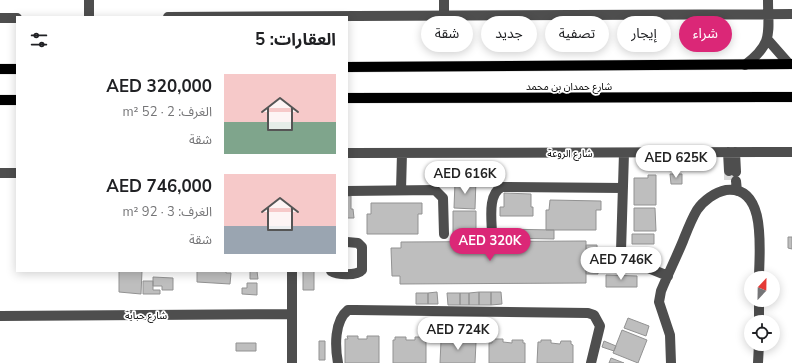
<!DOCTYPE html>
<html lang="ar">
<head>
<meta charset="utf-8">
<style>
	:root { --surface:#fff; --page:#f2f2f2; --text:#202124; --muted:#757577; --accent:#db2777 }
	body { margin:0; font-family:"Nunito Sans","Noto Sans Arabic",sans-serif; background:var(--page); color:var(--text); direction:rtl; height:100vh; display:flex; flex-direction:column; font-size:15px; white-space:nowrap }
	* { box-sizing:border-box; margin:0 }
	p { font-size:13px; color:var(--muted) }
	.icon { flex:none; width:22px; height:22px; fill:none; stroke:currentColor; stroke-width:2; stroke-linecap:round; stroke-linejoin:round }
	.map { position:relative; flex:1; overflow:hidden; direction:ltr }
	.sheet { position:absolute; left:16px; top:16px; width:332px; height:256px; display:flex; flex-direction:column; background:var(--surface); border-radius:0px; box-shadow:0 2px 10px #0003; direction:rtl }
	.sheet>* { flex:none }
	.top-card { position:absolute; left:360px; top:16px; width:372px; height:36px; direction:rtl; display:flex; gap:8px }
	.needle { width:26px; rotate:22deg }
	.tools { position:absolute; left:744px; top:271px; display:grid; gap:8px }
	.tools a { display:grid; place-items:center; width:36px; height:36px; border-radius:50%; background:var(--surface); box-shadow:0 2px 10px #0003; font-size:20px }
	.price { position:absolute; translate:-50% -34px; padding:0 9px; border-radius:14px; background:#fff; color:#222; font-size:13px; line-height:26px; filter:drop-shadow(0 1px 2px #0008) }
	.price::after { content:''; position:absolute; left:50%; top:24px; width:12px; height:9px; margin-left:-6px; background:inherit; clip-path:polygon(0 0,100% 0,50% 100%) }
	.price.current { background:var(--accent); color:#fff }
	ul { padding:0; list-style:none }
	li { display:flex; align-items:center; gap:12px; height:100px; padding:0 12px }
	li span { display:grid; place-items:center; flex:none; width:112px; height:80px; border-radius:0px; color:#555 }
	li>.icon { margin-inline-start:auto }
	span .icon { width:48px; height:48px; fill:#fffc; stroke-width:1 }
	li b { font-size:17px }
	h2 { display:flex; justify-content:space-between; align-items:center; height:48px; padding:0 12px; font-size:17px }
	.pill { padding:0 14px; border-radius:18px; background:var(--surface); box-shadow:0 2px 10px #0003; font-size:14px; line-height:36px }
	.pill.current { background:var(--accent); color:#fff }
	.map>svg:first-child { display:block }
</style>
</head>
<body>
<div class="map">
<svg width="792" height="363" viewBox="0 0 792 363">
	<rect width="100%" height="100%" fill="#fff"/>
	<path fill="#bebebe" stroke="#929292" d="M670,174H682V184H671Z
		M648,175H656V205H634V178H648Z
		M468,178L476,179L475,209L454,208L455,182H468Z
		M504,193L531,194V207H533V216H500V207H504Z
		M347,196H351V209H353L354,218H347Z
		M550,200L601,201V210H596V230H546V210H549Z
		M371,203H422V214H418V234H367V214H371Z
		M634,208H655L656,231H634Z
		M453,211H476V235H453Z
		M501,229L554,230V239L501,238Z
		M632,234H654V244H632Z
		M788,237H792V249L788,248Z
		M586,241V283L400,284V276H392L391,248H401V242Z
		M586,245H597L598,274H586Z
		M119,271H142L141,294L119,292Z
		M197,271H226V273H231L230,284L197,282Z
		M250,271H257L258,279H250Z
		M303,271H314V290H303Z
		M606,275L637,276V287H606Z
		M153,277L173,278V290H162V286H153Z
		M143,281H153V290H160V294H143Z
		M247,283H257V295L242,294V288H247Z
		M437,292L438,304H428V293Z
		M479,292V305H469V293Z
		M479,292H491V305H479Z
		M491,292H501L502,304L491,305Z
		M416,293H428V304H416Z
		M447,293H460V305H448Z
		M460,293H469V305H460Z
		M628,318L649,326L646,336L624,328Z
		M622,330L647,340L638,363L613,353Z
		M347,336H358V339H367V336H379V363H345V339H348Z
		M395,337H406V340H415V337H426V363H393V340H395Z
		M445,337L454,338V341H463V337L474,338V341L476,342L475,363H440L441,341H445Z
		M492,339H503V342L512,343V340H523V343H525V363H489V343H492Z
		M541,340H551V343L560,344L561,341H571V344L573,345V363H537L538,342H541Z
		M319,341H325V360H319Z
		M604,341L616,346L614,351L602,347Z
		M236,343H256V351H236Z
		M611,358L624,363H609Z"/>
	<g fill="none" stroke-linecap="round" stroke-linejoin="round">
		<path stroke="#d9d9d9" stroke-width="10" stroke-dasharray="10 5" stroke-linecap="butt" d="M729,171V180"/>
		<g stroke="#dbdbdb" stroke-width="11">
			<path id="major" d="M347,67L792,64
				M0,69H17
				M347,98L792,97
				M0,100H17"/>
		</g>
		<path stroke="#4e4e4e" stroke-width="10" d="M89,0V17
			M444,0V15
			M168,17L792,14
			M0,18H17
			M768,40L789,64
			M745,65C774,43 768,33 768,0
			M728,152L729,171
			M735,152L736,172
			M347,153L792,152
			M624,153L621,251L629,260L668,276
			M0,173H17
			M736,181L737,191
			M401,190L402,153
			M347,191L435,190L443,198L444,234
			M492,235C492,221 487,194 502,187L623,188
			M292,271V363
			M331,271C337,275 357,276 362,270V247L358,243L347,242
			M0,316L292,314
			M759,322V300
			M338,363C335,347 334,321 348,310H355L588,313L594,315L600,326L591,363
			M671,363L670,335L659,302L661,291C668,274 676,258 683,241C687,231 691,220 697,210C703,201 715,192 726,190C768,185 759,253 759,278
			M758,363L759,344"/>
		<use href="#major" stroke="#000" stroke-width="10"/>
	</g>
	<g text-anchor="middle" stroke-width="3.5" stroke-linejoin="round" paint-order="stroke">
		<g font-size="10" fill="#000" stroke="#fff">
			<text x="569" y="90">شارع حمدان بن محمد</text>
			<text x="570" y="157">شارع الروعة</text>
			<text x="146" y="319">شارع حباية</text>
		</g>
	</g>
</svg>
<div class="tools">
<a><svg class="needle" viewBox="-14 -14 28 28"><path d="M0-13l5 13h-10z" fill="#e53935"/><path d="M0 13l5-13h-10z" fill="#757577"/></svg></a>
<a><svg class="icon" aria-label="locate" viewBox="0 0 24 24"><circle cx="12" cy="12" r="6"/><path d="M12 2v4M12 18v4M2 12h4M18 12h4"/></svg></a>
</div>
<b class="price" style="left:676px;top:179px">AED 625K</b>
<b class="price" style="left:465px;top:195px">AED 616K</b>
<b class="price current" style="left:490px;top:262px">AED 320K</b>
<b class="price" style="left:621px;top:281px">AED 746K</b>
<b class="price" style="left:458px;top:351px">AED 724K</b>
<div class="top-card">
<a class="pill current">شراء</a>
<a class="pill">إيجار</a>
<a class="pill">تصفية</a>
<a class="pill">جديد</a>
<a class="pill">شقة</a>
</div>
<section class="sheet">
<h2>العقارات: 5<svg class="icon" aria-label="filters" viewBox="0 0 24 24"><path d="M4 7h16M4 17h16"/><circle cx="9" cy="7" r="2"/><circle cx="15" cy="17" r="2"/></svg></h2>
<ul>
<li><span style="background:linear-gradient(#f6c9c9 60%,#7fa58c 0)"><svg class="icon" aria-label="home" viewBox="0 0 24 24"><path d="M3 11l9-7 9 7M6 9v11h12V9"/></svg></span><div><b>AED 320,000</b><p>الغرف: 2 · 52 m²</p><p>شقة</p></div></li>
<li><span style="background:linear-gradient(#f6c9c9 65%,#9aa5b1 0)"><svg class="icon" aria-label="home" viewBox="0 0 24 24"><path d="M3 11l9-7 9 7M6 9v11h12V9"/></svg></span><div><b>AED 746,000</b><p>الغرف: 3 · 92 m²</p><p>شقة</p></div></li>
</ul>
</section>
</div>
</body>
</html>
